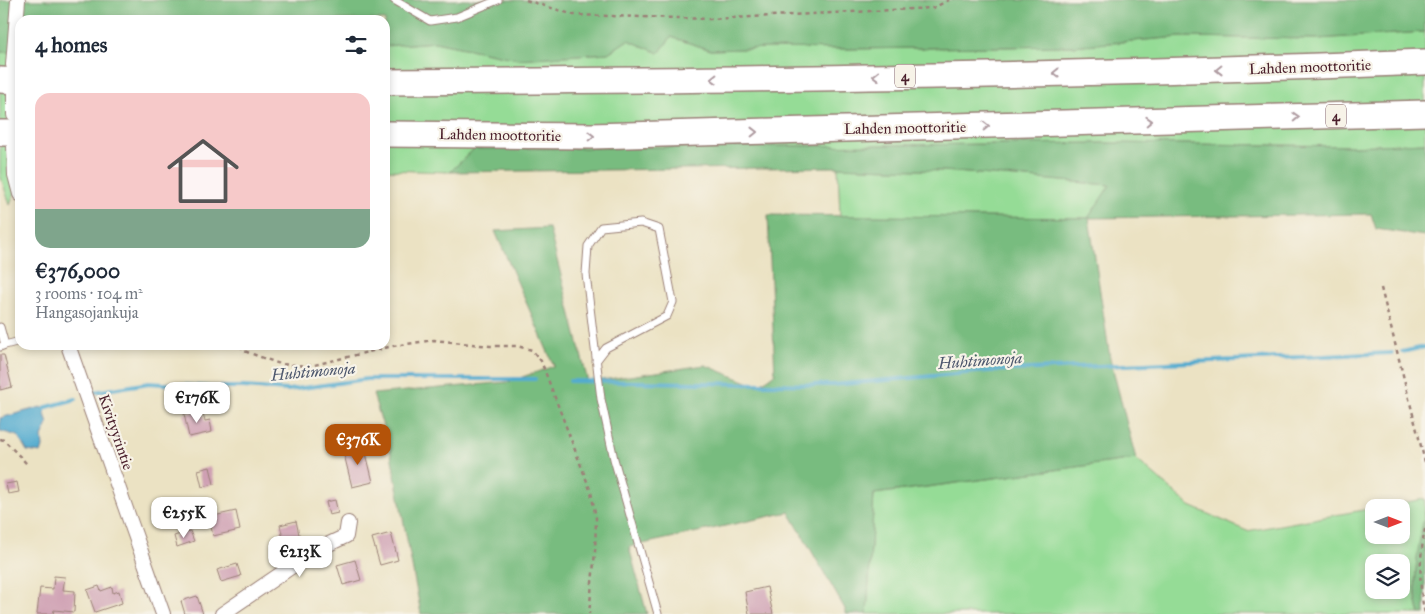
<!DOCTYPE html>
<html lang="en">
<head>
<meta charset="utf-8">
<style>
	:root { --surface:#fff; --page:#f6f6f7; --text:#1f2937; --muted:#747a83; --line:#e0e1e3; --accent:#b45309 }
	body { margin:0; font-family:"IM FELL Great Primer",serif; background:var(--page); color:var(--text); height:100vh; display:flex; flex-direction:column; font-size:19px; white-space:nowrap }
	* { box-sizing:border-box; margin:0 }
	p { font-size:16px; color:var(--muted) }
	.icon { flex:none; width:28px; height:28px; fill:none; stroke:currentColor; stroke-width:2; stroke-linecap:round; stroke-linejoin:round }
	.map { position:relative; flex:1; overflow:hidden }
	.sheet { position:absolute; left:15px; top:15px; width:375px; height:335px; display:flex; flex-direction:column; background:var(--surface); border-radius:15px; box-shadow:0 2px 8px #0003 }
	.sheet>* { flex:none }
	.needle { width:32px; rotate:90deg }
	.buttons { position:absolute; left:1365px; top:499px; display:grid; gap:10px }
	.buttons a { display:grid; place-items:center; width:45px; height:45px; border-radius:10px; background:var(--surface); box-shadow:0 2px 8px #0003; font-size:25px }
	.price { position:absolute; translate:-50% -42px; padding:0 11px; border-radius:10px; background:#fff; color:#222; font-size:16px; line-height:32px; filter:drop-shadow(0 1px 2px #0008) }
	.price::after { content:''; position:absolute; left:50%; top:30px; width:15px; height:11px; margin-left:-8px; background:inherit; clip-path:polygon(0 0,100% 0,50% 100%) }
	.price.active { background:var(--accent); color:#fff }
	ul { padding:0; list-style:none }
	li { display:grid; align-content:center; gap:10px; height:265px; padding:0 20px }
	li+li { border-top:1px solid var(--line) }
	li span { display:grid; place-items:center; height:155px; border-radius:15px; color:#555 }
	li>.icon { margin-inline-start:auto }
	span .icon { width:90px; height:90px; fill:#fffc; stroke-width:1 }
	li b { font-size:21px }
	h2 { display:flex; justify-content:space-between; align-items:center; height:60px; padding:0 20px; font-size:21px }
	.map>svg:first-child { display:block }
</style>
</head>
<body>
<div class="map">
<svg width="1425" height="614" viewBox="0 0 1425 614">
	<rect width="100%" height="100%" fill="#f7f3e8"/>
	<filter id="ink" filterUnits="userSpaceOnUse"><feTurbulence type="fractalNoise" baseFrequency=".02" numOctaves="2"/><feDisplacementMap in="SourceGraphic" scale="10" xChannelSelector="R" yChannelSelector="G"/><feConvolveMatrix kernelMatrix="1 2 1 2 8 2 1 2 1" color-interpolation-filters="sRGB"/></filter>
	<filter id="wash" filterUnits="userSpaceOnUse"><feTurbulence type="fractalNoise" baseFrequency=".0096" numOctaves="4" result="noise"/><feDisplacementMap in="SourceGraphic" scale="20" xChannelSelector="R" yChannelSelector="G"/><feGaussianBlur stdDeviation="1.12" result="paint"/><feColorMatrix in="noise" values="0 0 0 0 0 0 0 0 0 0 0 0 0 0 0 0 0 1.4 0 .05"/><feComposite in="paint" operator="in"/></filter>
	<g filter="url(#wash)">
		<rect width="100%" height="100%" fill="#ebe2c3"/>
		<path fill="#95dc96" stroke="#707e60" fill-rule="evenodd" d="M1425,32V143L1355,146L1104,143L474,149L450,172L385,170V46L435,42L518,59L608,53L628,40L659,53L671,37L711,50L770,48L849,49L1072,46L1181,37L1317,39Z
			M0,52H20V180L10,205L0,175Z
			M838,167L944,171L1110,185L1089,218L840,216Z
			M1136,459L1190,506L1247,531L1374,508V535H1401V508L1376,507L1425,499C1425,536 1407,578 1420,614H867L874,494ZM1374,562H1401V590H1374Z"/>
		<path fill="#78bc7f" stroke="#616e55" d="M0,0H476V1L478,0H1425V32L1317,39L1181,37L1072,46L849,49L770,48L711,50L671,37L659,53L628,40L608,53L518,59L435,42L385,46V20H20V52H0Z
			M1104,143L1355,146L1425,143V236L1376,229L1371,214L1089,218L1110,358L1136,459L874,494L867,614H845V609L789,512L629,547L647,614H421L390,449L373,394L508,382L554,366L495,231L549,228L588,382L705,365L757,386L775,374L768,215L1088,218L1110,185L944,171L838,167L450,172L474,149Z
			M1425,512V614H1420C1410,586 1419,541 1425,512Z"/>
		<path fill="#52abcf" stroke="#4e657d" d="M41,407L44,410L48,424L42,437L43,447L41,453L27,451L18,436L0,431V418Z"/>
		<g fill="none" stroke-linecap="round" stroke-linejoin="round">
			<path stroke="#52abcf" stroke-width="4" d="M1402,352L1425,347
				M570,381L832,385L988,371L1392,353
				M94,392L149,383L211,387H243L288,390L367,379H535
				M44,410L47,407L76,399"/>
		</g>
		<g id="blocks">
			<path fill="#cfa0b3" d="M0,355H4L12,387L0,390Z
				M202,410L205,421L210,420L212,432L189,437L184,414Z
				M364,445L373,482L352,487L343,450Z
				M210,467L214,484L202,487L198,470Z
				M17,482L19,492L8,494L6,484Z
				M335,500L338,513L329,515L326,502Z
				M236,511L240,530L213,536L209,517Z
				M296,521L300,539L284,543L280,525Z
				M190,531L194,541L177,547L174,536Z
				M391,533L398,560L380,565L372,538Z
				M355,560L361,580L343,585L337,565Z
				M237,564L241,576L221,582L217,570Z
				M54,576L65,577L63,590L75,591L74,612L54,610L53,614H37L40,588L53,589Z
				M99,586L101,591L112,587L113,593L119,591L122,603L95,612L87,590Z
				M767,587L773,614H749L745,592Z
				M197,596L203,614H185L181,601Z"/>
		</g>
	</g>
	<g filter="url(#ink)">
		<use href="#blocks" fill-opacity="0" stroke="#9a8077" stroke-width="1"/>
		<g fill="none" stroke-linecap="round" stroke-linejoin="round">
			<g stroke="#9a8077" stroke-width="9">
				<path id="service" d="M394,0L430,21L457,17L498,0
					M0,327L5,345L0,347
					M5,345L20,341
					M596,361L606,348L667,316L673,302L659,229L641,223L601,227L588,246L586,274L601,399L614,459L658,614"/>
			</g>
			<g stroke="#9a8077" stroke-width="16">
				<path id="minor" d="M13,65L18,0
					M14,92V115
					M14,145L15,175L20,194
					M68,345L163,614
					M222,614L316,550L346,536L348,523"/>
			</g>
			<g stroke="#9a8077" stroke-width="28">
				<path id="motorway" d="M0,80L20,81
					M385,82C732,80 1079,76 1425,62
					M0,133H20
					M385,134L591,136L1425,113"/>
			</g>
			<path stroke="#9a8077" stroke-width="2.5" stroke-dasharray="4 4" stroke-linecap="butt" d="M526,0L574,15L711,19L933,8L949,0
				M1381,288L1425,462
				M241,345L244,351L280,364L310,366L393,346L434,340L490,346H517L532,350L541,361L591,492L596,518L595,552L589,614
				M0,439L4,440L27,464
				M1425,529C1420,555 1418,587 1425,613"/>
			<use href="#service" stroke="#fff" stroke-width="7"/>
			<use href="#minor" stroke="#fff" stroke-width="14"/>
			<use href="#motorway" stroke="#fff" stroke-width="25"/>
		</g>
		<defs><path id="oneway-chevron" d="M-2-3.5L2.5 0L-2 3.5" fill="none" stroke-width="1.6" stroke-linecap="round" stroke-linejoin="round" transform="scale(1.25)"/></defs>
		<g stroke="#ae9aa0">
			<use href="#oneway-chevron" transform="translate(1219 70) rotate(179)"/>
			<use href="#oneway-chevron" transform="translate(1056 73) rotate(179)"/>
			<use href="#oneway-chevron" transform="translate(876 76) rotate(179)"/>
			<use href="#oneway-chevron" transform="translate(714 79) rotate(179)"/>
			<use href="#oneway-chevron" transform="translate(1296 117) rotate(-2)"/>
			<use href="#oneway-chevron" transform="translate(1149 121) rotate(-2)"/>
			<use href="#oneway-chevron" transform="translate(986 126) rotate(-1)"/>
			<use href="#oneway-chevron" transform="translate(754 132) rotate(-1)"/>
			<use href="#oneway-chevron" transform="translate(591 136) rotate(-1)"/>
		</g>
	</g>
	<g text-anchor="middle" stroke-width="4.5" stroke-linejoin="round" paint-order="stroke">
		<g fill="#f7f3e8" stroke="#7e5f64" stroke-width="1">
			<rect x="895" y="64.5" width="20" height="23" rx="4"/>
			<rect x="1326" y="104.5" width="20" height="23" rx="4"/>
		</g>
		<g font-size="14" font-weight="bold" fill="#4a1f2b">
			<text x="905" y="81">4</text>
			<text x="1336" y="121">4</text>
		</g>
		<g font-size="15" fill="#4a1f2b" stroke="#f7f3e8">
			<text transform="translate(1310 67) rotate(-2)" y="5">Lahden moottoritie</text>
			<text transform="translate(905 128) rotate(-1)" y="5">Lahden moottoritie</text>
			<text transform="translate(500 135) rotate(1)" y="5">Lahden moottoritie</text>
			<text transform="translate(116 432) rotate(71)" y="5">Kivityyrintie</text>
		</g>
		<g font-size="16" font-style="italic" fill="#4d576d" stroke="#f7f3e8">
			<text transform="translate(980 360) rotate(-4)" y="6">Huhtimonoja</text>
			<text transform="translate(313 371) rotate(-5)" y="6">Huhtimonoja</text>
		</g>
	</g>
</svg>
<div class="buttons">
<a><svg class="needle" viewBox="-14 -14 28 28"><path d="M0-13l5 13h-10z" fill="#e53935"/><path d="M0 13l5-13h-10z" fill="#747a83"/></svg></a>
<a><svg class="icon" aria-label="layers" viewBox="0 0 24 24"><path d="M12 4l9 5-9 5-9-5zM3 14l9 5 9-5"/></svg></a>
</div>
<b class="price" style="left:197px;top:424px">€176K</b>
<b class="price active" style="left:358px;top:466px">€376K</b>
<b class="price" style="left:184px;top:539px">€255K</b>
<b class="price" style="left:300px;top:578px">€213K</b>
<section class="sheet">
<h2>4 homes<svg class="icon" aria-label="filters" viewBox="0 0 24 24"><path d="M4 7h16M4 17h16"/><circle cx="9" cy="7" r="2"/><circle cx="15" cy="17" r="2"/></svg></h2>
<ul>
<li><span style="background:linear-gradient(#f6c9c9 75%,#7fa58c 0)"><svg class="icon" aria-label="home" viewBox="0 0 24 24"><path d="M3 11l9-7 9 7M6 9v11h12V9"/></svg></span><div><b>€376,000</b><p>3 rooms · 104 m²</p><p>Hangasojankuja</p></div></li>
</ul>
</section>
</div>
</body>
</html>
